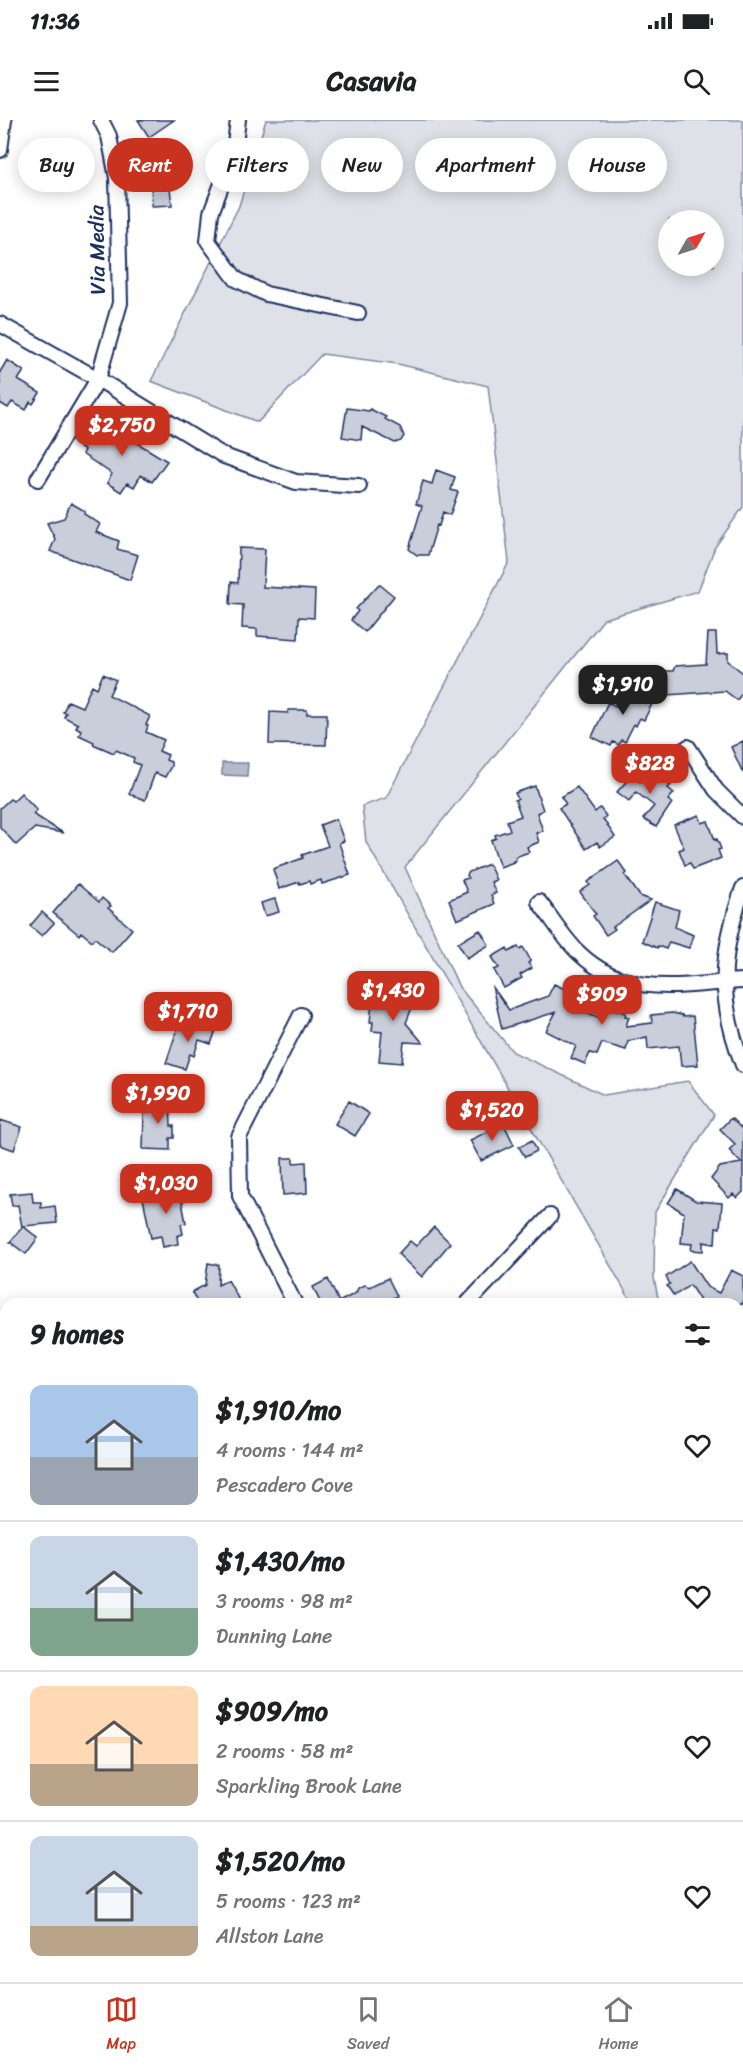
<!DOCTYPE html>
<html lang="en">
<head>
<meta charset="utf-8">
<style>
	:root { --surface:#fff; --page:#f6f6f6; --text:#202124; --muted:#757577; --line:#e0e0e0; --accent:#c8321e }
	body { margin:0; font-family:Sriracha,sans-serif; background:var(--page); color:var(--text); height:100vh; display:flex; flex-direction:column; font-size:22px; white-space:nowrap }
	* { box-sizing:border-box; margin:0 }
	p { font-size:20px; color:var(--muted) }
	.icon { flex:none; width:33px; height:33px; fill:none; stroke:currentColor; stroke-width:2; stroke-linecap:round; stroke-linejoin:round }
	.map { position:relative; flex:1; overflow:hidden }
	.sheet { position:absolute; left:0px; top:1178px; width:744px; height:686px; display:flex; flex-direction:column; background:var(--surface); border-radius:18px 18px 0 0; box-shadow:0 3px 15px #0003 }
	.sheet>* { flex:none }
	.banner { position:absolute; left:18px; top:18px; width:708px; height:54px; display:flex; gap:12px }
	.needle { width:39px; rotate:51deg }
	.buttons { position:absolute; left:658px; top:90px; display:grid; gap:12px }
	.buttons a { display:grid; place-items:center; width:66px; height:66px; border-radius:50%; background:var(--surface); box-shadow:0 3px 15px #0003; font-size:30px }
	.price { position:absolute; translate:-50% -51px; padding:0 14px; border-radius:12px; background:var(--accent); color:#fff; font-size:20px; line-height:39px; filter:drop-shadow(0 2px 3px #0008) }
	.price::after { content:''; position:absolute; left:50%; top:36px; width:18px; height:14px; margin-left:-9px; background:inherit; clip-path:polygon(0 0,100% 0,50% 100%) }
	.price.on { background:#222; color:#fff }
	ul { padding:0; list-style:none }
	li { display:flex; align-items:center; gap:18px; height:150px; padding:0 30px }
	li+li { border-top:2px solid var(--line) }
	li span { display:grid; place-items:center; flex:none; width:168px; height:120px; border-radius:12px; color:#555 }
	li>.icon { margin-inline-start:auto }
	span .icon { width:72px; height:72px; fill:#fffc; stroke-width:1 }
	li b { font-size:26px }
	h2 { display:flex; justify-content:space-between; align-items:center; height:72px; padding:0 30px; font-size:26px }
	.chip { padding:0 21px; border-radius:27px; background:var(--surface); box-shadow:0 3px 15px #0003; font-size:21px; line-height:54px }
	.chip.on { background:var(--accent); color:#fff }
	.status { display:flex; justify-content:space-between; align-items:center; height:42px; padding:0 30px; background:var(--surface); direction:ltr }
	.status svg { height:16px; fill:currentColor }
	header { display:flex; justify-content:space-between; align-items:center; height:78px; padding:0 30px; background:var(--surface); font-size:27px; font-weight:800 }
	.tabs { display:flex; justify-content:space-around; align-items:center; height:84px; border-top:2px solid var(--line); background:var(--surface); font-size:16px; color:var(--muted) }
	.tabs a { display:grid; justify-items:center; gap:3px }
	.tabs .on { color:var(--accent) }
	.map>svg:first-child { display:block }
</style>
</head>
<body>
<div class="status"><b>11:36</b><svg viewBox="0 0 49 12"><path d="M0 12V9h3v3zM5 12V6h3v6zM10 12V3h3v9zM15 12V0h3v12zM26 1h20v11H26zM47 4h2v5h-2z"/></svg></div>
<header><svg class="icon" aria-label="menu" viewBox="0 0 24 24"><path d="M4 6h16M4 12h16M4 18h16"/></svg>Casavia<svg class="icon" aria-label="search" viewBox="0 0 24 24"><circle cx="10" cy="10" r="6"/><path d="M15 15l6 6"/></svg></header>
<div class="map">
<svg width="743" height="1862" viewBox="0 0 743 1862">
	<rect width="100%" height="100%" fill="#fff"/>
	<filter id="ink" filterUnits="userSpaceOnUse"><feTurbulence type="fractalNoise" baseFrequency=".0167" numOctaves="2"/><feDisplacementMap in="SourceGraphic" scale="12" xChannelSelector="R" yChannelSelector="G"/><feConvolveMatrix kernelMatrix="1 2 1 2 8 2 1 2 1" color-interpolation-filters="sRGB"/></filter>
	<g filter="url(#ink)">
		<path fill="#dee1e7" stroke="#7c88a2" stroke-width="1.5" fill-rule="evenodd" d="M266,0H743V387L715,427L698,471L604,499L405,747L459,867L513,932L604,975L688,961L714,995L655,1092L654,1158L659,1183H632L366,722L362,686L386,678L509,442L488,266L398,244L322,234L258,302L151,261L239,86ZM669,100H714V146H669Z
			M738,1262H743V1376L738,1367Z"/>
		<path fill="#b5bbca" stroke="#77839f" stroke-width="1.5" d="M222,643H248L247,656L222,655Z"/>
		<path fill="#caceda" stroke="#1b2f5e" stroke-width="1.5" d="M138,0H174L149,17Z
			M171,42L173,69H170L172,85L152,86L150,46L152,43Z
			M7,240L24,251L18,260L40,273L33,284L30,282L26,290L12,282L8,288L0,283V252Z
			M347,288L369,291L370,289L386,297L385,299L400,307L404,316L401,321L395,323L362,307L361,320L342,317Z
			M103,302L167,341L152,362L141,355L134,367L127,363L121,372L107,363L112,354L82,334L84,330L80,328L88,314L94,318Z
			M436,350L455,357L451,370L458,372L450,395L443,392L439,406L437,405L428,435H417L409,429L422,386L416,384L423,361L432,364Z
			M71,383L85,391L84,394L100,404L96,412L119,421L117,429L138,435L130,460L50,431L55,419L47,403L64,398Z
			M239,428L265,429L263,467L315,470L314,498L299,497L298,519L257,516V509L242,508L243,485L230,484L231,462L238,463Z
			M379,464L394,476L365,512L351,500L358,491L356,489Z
			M708,513H716L717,534L728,533V541L743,553V572L737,580L725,571L667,575L666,551H673L675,546L706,544Z
			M103,554L116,560L109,575L150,596L146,605L148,606L146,612L164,620L159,631L168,635L166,640L171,642V646L165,657L155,653L145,680L129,674L140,645L133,642L134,638L116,630L114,633L93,624L94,622L79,615L81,610L76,607L78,604L64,597L66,593L63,592L68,581L82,587L92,565L97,568Z
			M633,565L656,576L644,600L640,598L636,606L634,604L625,622L621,620L619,625L613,622L611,626L592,617L608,582L616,586L624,570L630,572Z
			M288,590H307V594H327L326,625L269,624L270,592L288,593Z
			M743,621V653L731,627Z
			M646,654L650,656L651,654L656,658L658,655L671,665L668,668L674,673L668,680L672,683L656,707L643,699L654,686L636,672L629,681L617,672L632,655L640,662Z
			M535,666L543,690L537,693L543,711L536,713L539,722L527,727L529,732L515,737L516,740L513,741L514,742L500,747L491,720L496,718L495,715L510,710L507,701L521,696L515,680L518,679L515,673Z
			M577,667L595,692L600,688L606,696L603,699L615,717L600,727L597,722L586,729L559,688L566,684L561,677Z
			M21,673L37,690L33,694L63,713L35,708L16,725L0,707V688L10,679L13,681Z
			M699,695L702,703L708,701L715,720L717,719L721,729L718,730L721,738L693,749L690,743L685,745L679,730L684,728L674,705Z
			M336,699L344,721L339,723L350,755L322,764L321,760L310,764L309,761L300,764L299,762L279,769L273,749L303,738L302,735L328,726L320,705Z
			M618,741L627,753L625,755L640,776L651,780L613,807L615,809L606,815L593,796L596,794L580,772L590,765L588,762Z
			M489,744L496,760L491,762L496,773L491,775L494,784L457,800L449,780L467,772L462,760L468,758L467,755L469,752Z
			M78,764L99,782L102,778L111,786L108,788L132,809L112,832L95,818L92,821L81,812L79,815L53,793Z
			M275,779L279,792L265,796L261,783Z
			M655,782L679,790L675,807L693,815L689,828L669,822L666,829L658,826L657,828L642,821Z
			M42,792L54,803L42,816L30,806Z
			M480,810L489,825L467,838L458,823Z
			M518,827L520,829L523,827L531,841L528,843L532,848L520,855L522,858L504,868L494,850L499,848L492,837L507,828L509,832Z
			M554,864L567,870L568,868L579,874L573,887L598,897L602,886L626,893L625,896L629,897L626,906L652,903L651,895L672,893L682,895L683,897L693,896L698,945L681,946L679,926L648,929L647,917L628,921L626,930L602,923L597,935L590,933L585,944L571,938L576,926L546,911L556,892L502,909L492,866L509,890L548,876Z
			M379,868L418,872L406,903L423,923L404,922L402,943L379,941L382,912L372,911L373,902H370L373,873L378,874Z
			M187,900L216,910L211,924L199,920L194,936L190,934L185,949L166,943L178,907L183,909Z
			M148,978H170L171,1006H174V1018H170V1030L143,1029L144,993H148Z
			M349,981L369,994L355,1016L335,1004Z
			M731,998L743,1010V1072L737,1078L733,1074L729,1078L711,1059L720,1047L741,1043L729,1030L735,1024L720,1009Z
			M0,1000L22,1007L14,1030L0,1025Z
			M504,1004L514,1025L481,1041L470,1020Z
			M532,1020L537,1031L525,1037L519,1027Z
			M282,1038H293V1043L306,1042L307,1073L283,1075Z
			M183,1068L186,1081L182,1082L186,1103L181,1104L183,1114L177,1116L178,1124L163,1127L161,1116L151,1118L143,1078L147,1077L146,1074Z
			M677,1069L696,1081L722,1083L720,1108L716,1107L715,1124L703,1122V1131L691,1130L692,1124L681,1123L684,1093L668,1083Z
			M32,1072L33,1082H41V1088L55,1086L57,1103L23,1106L38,1118L26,1134L10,1122L22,1107L18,1085L12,1086L10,1074Z
			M434,1107L450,1123L422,1157L398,1134L410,1121L416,1126Z
			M690,1141L707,1167L719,1173L731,1150L743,1156V1184H702L690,1165L674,1176L667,1166L670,1164L666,1157Z
			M208,1143L219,1145L218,1165L228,1160L241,1184H198L192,1172L205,1165Z
			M388,1158L397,1176L382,1184H321L313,1167L328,1159L339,1182L356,1173L358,1168L365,1165L370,1167Z"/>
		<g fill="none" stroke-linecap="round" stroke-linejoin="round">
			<g stroke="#1b2f5e" stroke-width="18">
				<path id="minor" d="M238,0L234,32L211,93L208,121L236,159L266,174L358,193
					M0,30L4,0
					M0,204L98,259L224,336L296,362L359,366
					M38,359L98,259L120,183L117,58L109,16L101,0
					M688,627L716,670L743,697
					M743,768C720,835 717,878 743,945
					M539,782C552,798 564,819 579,833C628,880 684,864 743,861
					M295,1184L240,1076L239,1017L301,895
					M467,1184L550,1096
					M0,1355H6
					M738,1840H743
					M512,1862L539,1857"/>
			</g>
			<use href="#minor" stroke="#fff" stroke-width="14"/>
		</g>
	</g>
	<g text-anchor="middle" stroke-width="6" stroke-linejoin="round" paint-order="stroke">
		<g font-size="21" fill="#1b2f5e" stroke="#fff">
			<text transform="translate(97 130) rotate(-91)" y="7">Via Media</text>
		</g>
	</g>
</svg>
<div class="buttons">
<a><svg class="needle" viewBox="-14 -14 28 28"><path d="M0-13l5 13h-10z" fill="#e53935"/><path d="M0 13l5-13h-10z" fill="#757577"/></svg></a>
</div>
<b class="price" style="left:122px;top:337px">$2,750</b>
<b class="price on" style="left:623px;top:596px">$1,910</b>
<b class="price" style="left:650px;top:675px">$828</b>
<b class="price" style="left:393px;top:902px">$1,430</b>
<b class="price" style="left:602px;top:906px">$909</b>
<b class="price" style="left:188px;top:923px">$1,710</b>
<b class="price" style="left:158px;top:1005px">$1,990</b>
<b class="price" style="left:492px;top:1022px">$1,520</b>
<b class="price" style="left:166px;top:1095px">$1,030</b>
<div class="banner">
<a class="chip">Buy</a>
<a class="chip on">Rent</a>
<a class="chip">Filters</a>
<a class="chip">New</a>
<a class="chip">Apartment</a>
<a class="chip">House</a>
</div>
<section class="sheet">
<h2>9 homes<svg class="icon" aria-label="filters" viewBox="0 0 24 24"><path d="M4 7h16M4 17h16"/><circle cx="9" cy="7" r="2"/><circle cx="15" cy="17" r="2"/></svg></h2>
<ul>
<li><span style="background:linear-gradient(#a9c7e8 60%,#9aa5b1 0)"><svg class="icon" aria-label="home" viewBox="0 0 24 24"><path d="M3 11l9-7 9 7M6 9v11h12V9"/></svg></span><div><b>$1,910/mo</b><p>4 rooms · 144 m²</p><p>Pescadero Cove</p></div><svg class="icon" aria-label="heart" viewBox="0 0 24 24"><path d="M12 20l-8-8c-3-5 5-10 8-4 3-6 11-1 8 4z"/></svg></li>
<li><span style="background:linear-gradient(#c9d6e8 60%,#7fa58c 0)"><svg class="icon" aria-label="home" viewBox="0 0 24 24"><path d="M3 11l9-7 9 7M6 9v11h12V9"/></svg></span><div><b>$1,430/mo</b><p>3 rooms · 98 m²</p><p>Dunning Lane</p></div><svg class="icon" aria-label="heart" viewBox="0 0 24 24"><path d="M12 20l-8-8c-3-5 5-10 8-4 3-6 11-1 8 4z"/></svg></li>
<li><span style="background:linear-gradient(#ffd9b3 65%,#b9a48a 0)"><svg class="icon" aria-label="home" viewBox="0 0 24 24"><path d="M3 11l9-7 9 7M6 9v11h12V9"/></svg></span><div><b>$909/mo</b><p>2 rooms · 58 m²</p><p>Sparkling Brook Lane</p></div><svg class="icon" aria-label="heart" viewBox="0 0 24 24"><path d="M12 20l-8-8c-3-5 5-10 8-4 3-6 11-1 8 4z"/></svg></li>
<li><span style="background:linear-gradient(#c9d6e8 75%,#b9a48a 0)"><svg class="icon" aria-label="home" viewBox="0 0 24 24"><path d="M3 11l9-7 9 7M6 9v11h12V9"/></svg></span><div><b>$1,520/mo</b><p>5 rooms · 123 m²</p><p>Allston Lane</p></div><svg class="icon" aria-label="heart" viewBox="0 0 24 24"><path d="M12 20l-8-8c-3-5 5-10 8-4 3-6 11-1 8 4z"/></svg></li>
</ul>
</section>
</div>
<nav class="tabs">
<a class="on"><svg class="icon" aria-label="map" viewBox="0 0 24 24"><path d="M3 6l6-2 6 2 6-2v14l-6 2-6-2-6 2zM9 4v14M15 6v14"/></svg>Map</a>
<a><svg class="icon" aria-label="saved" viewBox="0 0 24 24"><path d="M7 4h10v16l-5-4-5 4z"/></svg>Saved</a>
<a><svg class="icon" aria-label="home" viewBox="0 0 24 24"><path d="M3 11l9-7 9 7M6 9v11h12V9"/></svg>Home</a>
</nav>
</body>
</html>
